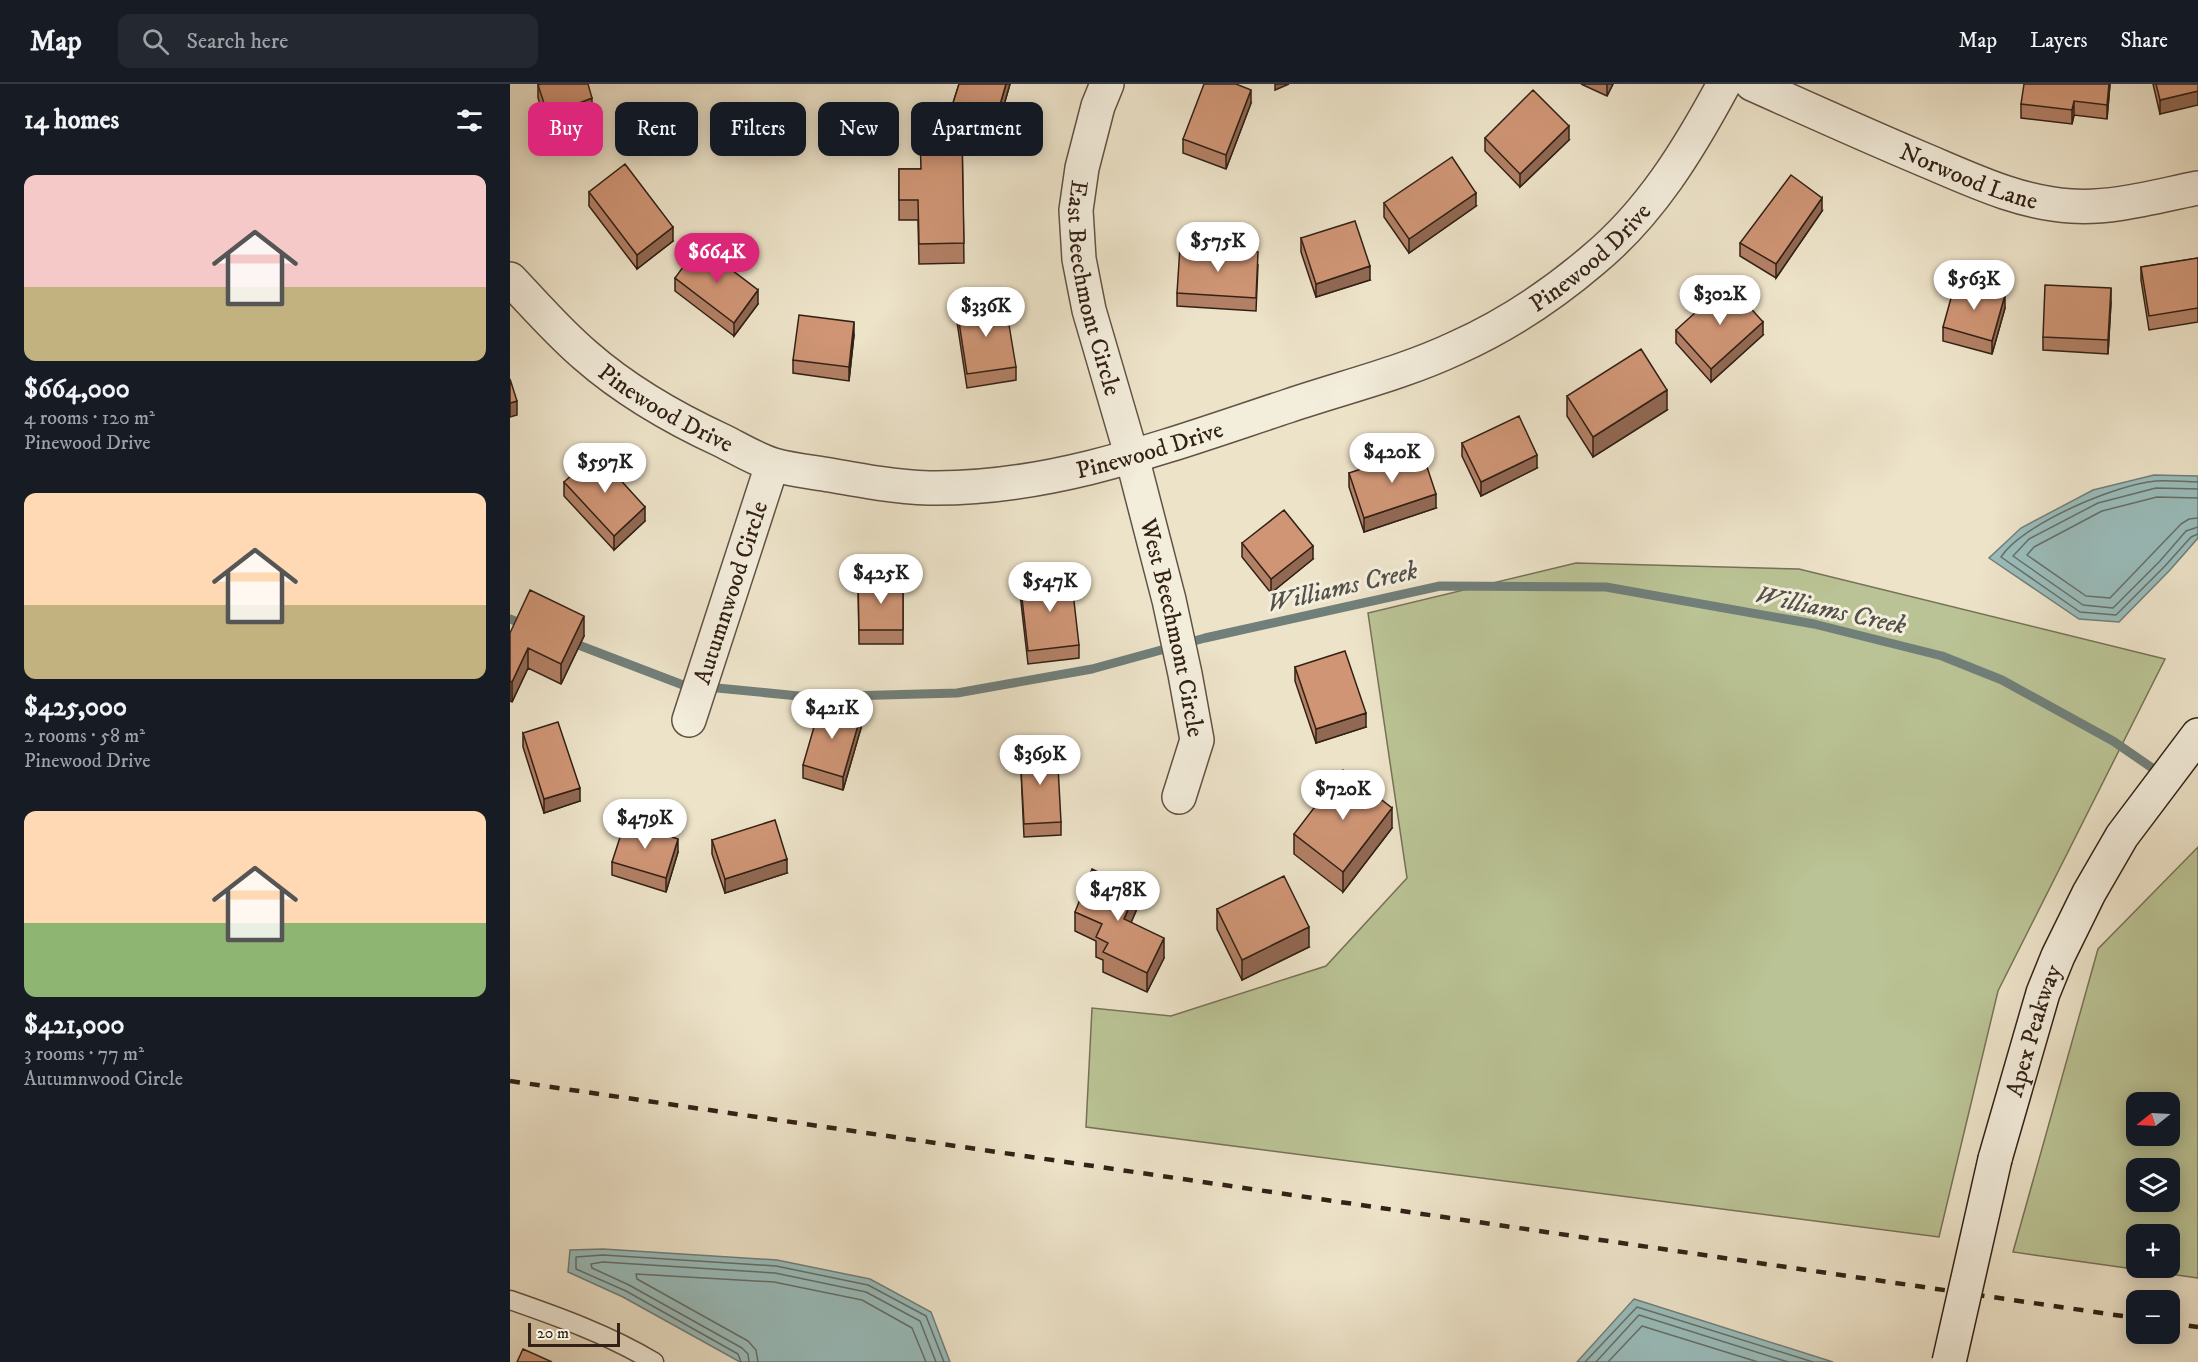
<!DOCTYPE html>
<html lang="en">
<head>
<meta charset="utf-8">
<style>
	:root { --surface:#171b24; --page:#242831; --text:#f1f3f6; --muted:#9ea1a6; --line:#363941; --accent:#db2777 }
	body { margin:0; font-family:"IM FELL DW Pica",serif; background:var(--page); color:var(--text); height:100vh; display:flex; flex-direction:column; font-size:22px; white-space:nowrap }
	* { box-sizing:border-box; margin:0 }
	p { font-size:20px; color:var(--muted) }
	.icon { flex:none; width:33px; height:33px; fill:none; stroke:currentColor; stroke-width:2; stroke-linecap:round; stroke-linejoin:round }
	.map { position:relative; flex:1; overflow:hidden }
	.drawer { display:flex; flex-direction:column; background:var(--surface); width:510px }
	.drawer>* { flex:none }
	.banner { position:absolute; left:18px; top:18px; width:570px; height:54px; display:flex; gap:12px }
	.needle { width:39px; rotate:252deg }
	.fabs { position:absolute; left:1616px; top:1008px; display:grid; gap:12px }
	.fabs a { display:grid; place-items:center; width:54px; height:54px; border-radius:12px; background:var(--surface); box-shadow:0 3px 15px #0003; font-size:30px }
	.scale { position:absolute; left:18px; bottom:15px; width:92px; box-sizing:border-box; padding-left:6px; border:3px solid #332116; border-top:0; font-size:16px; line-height:21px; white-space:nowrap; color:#332116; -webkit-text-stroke:4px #f3eddc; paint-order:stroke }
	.price { position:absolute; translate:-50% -51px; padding:0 14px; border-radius:21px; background:#fff; color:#222; font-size:20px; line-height:39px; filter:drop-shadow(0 2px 3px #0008) }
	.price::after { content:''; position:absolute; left:50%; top:36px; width:18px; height:14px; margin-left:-9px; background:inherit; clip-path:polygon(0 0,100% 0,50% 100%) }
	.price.on { background:var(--accent); color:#fff }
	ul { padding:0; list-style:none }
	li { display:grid; align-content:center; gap:12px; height:318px; padding:0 24px }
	li span { display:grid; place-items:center; height:186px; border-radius:12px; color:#555 }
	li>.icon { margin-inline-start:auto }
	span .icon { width:108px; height:108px; fill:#fffc; stroke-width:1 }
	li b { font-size:26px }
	h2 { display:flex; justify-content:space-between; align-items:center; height:72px; padding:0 24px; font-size:26px }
	.chip { padding:0 21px; border-radius:12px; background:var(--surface); box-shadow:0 3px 15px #0003; font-size:21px; line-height:54px }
	.chip.on { background:var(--accent); color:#fff }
	header { display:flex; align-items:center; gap:36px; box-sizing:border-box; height:84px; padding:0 30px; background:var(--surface); border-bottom:2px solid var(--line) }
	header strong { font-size:28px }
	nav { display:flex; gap:33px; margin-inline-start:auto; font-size:21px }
	.search { width:420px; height:54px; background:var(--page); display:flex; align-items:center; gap:15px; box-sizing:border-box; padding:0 21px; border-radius:12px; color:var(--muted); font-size:22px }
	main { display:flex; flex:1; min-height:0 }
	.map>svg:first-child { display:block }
</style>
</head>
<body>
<header>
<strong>Map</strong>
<div class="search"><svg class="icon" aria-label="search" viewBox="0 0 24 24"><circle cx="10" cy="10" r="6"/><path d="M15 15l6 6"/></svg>Search here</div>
<nav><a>Map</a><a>Layers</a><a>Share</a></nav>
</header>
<main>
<section class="drawer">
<h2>14 homes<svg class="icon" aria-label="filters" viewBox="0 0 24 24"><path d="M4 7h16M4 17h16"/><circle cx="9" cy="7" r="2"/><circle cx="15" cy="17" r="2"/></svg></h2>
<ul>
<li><span style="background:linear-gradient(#f6c9c9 60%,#c2b280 0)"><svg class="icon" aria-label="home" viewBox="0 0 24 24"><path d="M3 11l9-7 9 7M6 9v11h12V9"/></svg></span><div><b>$664,000</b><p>4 rooms · 120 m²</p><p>Pinewood Drive</p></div></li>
<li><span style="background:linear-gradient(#ffd9b3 60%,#c2b280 0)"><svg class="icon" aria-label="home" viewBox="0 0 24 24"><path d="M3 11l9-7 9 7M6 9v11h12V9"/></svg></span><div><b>$425,000</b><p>2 rooms · 58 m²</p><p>Pinewood Drive</p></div></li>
<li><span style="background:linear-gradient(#ffd9b3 60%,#8fb573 0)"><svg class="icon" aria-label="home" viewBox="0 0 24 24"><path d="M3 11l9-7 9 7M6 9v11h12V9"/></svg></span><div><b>$421,000</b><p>3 rooms · 77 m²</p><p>Autumnwood Circle</p></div></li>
</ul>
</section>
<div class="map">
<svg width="1688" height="1278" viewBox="0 0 1688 1278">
	<rect width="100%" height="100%" fill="#ede3c9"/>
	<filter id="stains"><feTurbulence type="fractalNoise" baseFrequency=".00333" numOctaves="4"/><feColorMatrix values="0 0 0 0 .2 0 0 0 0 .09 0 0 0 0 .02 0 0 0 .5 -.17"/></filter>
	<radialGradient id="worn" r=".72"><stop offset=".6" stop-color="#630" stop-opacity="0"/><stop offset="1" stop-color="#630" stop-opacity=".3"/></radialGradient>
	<path fill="#bac395" stroke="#767256" stroke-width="1.5" fill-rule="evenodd" d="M1066,479L1289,485L1655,575L1488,907L1429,1153L576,1043L582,924L661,932L816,882L897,794L858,529Z
		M1688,763V1194L1503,1168L1588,865ZM1626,1018H1659V1052H1626ZM1626,1084H1659V1118H1626ZM1626,1150H1659V1184H1626Z"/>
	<path fill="#9abdbc" stroke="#717f7a" stroke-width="1.5" d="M1644,391L1688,392V454L1660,486L1609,538L1569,535L1479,474L1511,444L1583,406Z
		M93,1165L267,1176L360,1195L421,1228L440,1278H230L113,1213L58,1188L60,1166Z
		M1124,1215L1323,1278H1067Z"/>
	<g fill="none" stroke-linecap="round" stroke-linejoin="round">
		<path stroke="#666f69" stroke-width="1.5" d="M1688,398C1674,398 1660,396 1646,397C1607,400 1512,440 1491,473L1570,528L1606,531L1655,482L1681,453L1688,450
			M1688,405L1646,404L1588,419L1519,455L1503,472L1573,521L1603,524L1650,477L1676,447L1688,443
			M1688,414L1647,413L1592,427L1524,463L1517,471L1576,512L1600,514L1671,440L1679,435L1688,434
			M231,1278L228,1270L116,1207L66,1185V1173L93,1171L266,1182L358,1201L416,1232L434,1278
			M239,1278L238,1270L232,1264L119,1201L82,1184L81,1180L93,1178L265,1189L356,1208L410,1237L426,1278
			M248,1278L246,1266L238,1257L127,1195L126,1190L264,1198L352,1216L402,1244L416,1278
			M1075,1278L1127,1223L1303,1278
			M1086,1278L1129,1231L1278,1278
			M1098,1278L1132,1242L1248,1278"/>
		<path stroke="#717f7a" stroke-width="9" d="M0,535L17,542
			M58,557L173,601L183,602
			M197,603L299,613L447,609L582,585L695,554L930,502L1096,503L1304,540L1432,572L1492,596L1603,657L1651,690"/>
		<g stroke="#625243" stroke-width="21">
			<path id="lane" d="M0,1216C49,1233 99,1251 144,1278"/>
		</g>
		<g stroke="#625243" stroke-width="36">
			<g id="street">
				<path id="s1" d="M597,0L588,22L572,84L566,126L569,175L579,226L622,373L659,516L675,590L687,656L669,713"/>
				<path id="s2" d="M1242,0C1298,25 1353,50 1410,74C1458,94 1508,119 1561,122C1603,125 1647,112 1688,104"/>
				<path id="s3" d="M0,195C24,220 48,248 75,271C116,307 163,334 213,357C229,365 247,376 264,381C282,386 302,388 320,391C353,397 386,403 419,404C543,406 662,360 778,322C834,303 893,289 946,264C995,242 1042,211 1083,176C1141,128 1179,65 1214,0"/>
				<path id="s4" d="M179,636L262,381"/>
			</g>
		</g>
		<g stroke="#332116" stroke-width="36">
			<g id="secondary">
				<path id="s5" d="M1485,1075L1533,909L1548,872L1579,809L1612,752L1688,651"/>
			</g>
		</g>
		<use href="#lane" stroke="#f3eddc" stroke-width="18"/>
		<use href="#street" stroke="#f3eddc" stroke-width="33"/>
		<use href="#secondary" stroke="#f3eddc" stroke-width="33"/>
		<path stroke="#332116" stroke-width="4.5" stroke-dasharray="10 10" stroke-linecap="butt" d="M0,997L1626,1234
			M1659,1239L1688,1243"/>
		<g stroke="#332116" stroke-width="36" stroke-linecap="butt">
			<path id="secondary-bridge" d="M1439,1278L1485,1075"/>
		</g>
		<use href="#secondary-bridge" stroke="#f3eddc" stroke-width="33"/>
	</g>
	<path fill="#b28065" stroke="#332116" stroke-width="1.5" d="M449,0H500L487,45L443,33V19Z
		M1071,0H1103L1097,12Z
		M1600,0L1597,35L1564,31L1562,40L1511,34V20Z
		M1643,0H1688L1650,30Z
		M28,1L82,28L73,31L76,56L45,66L28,14Z
		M741,19L716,85L673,69V55Z
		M452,52L454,179L409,180L408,136H389V85H410Z
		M975,54L1059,56L1010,103L975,67Z
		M79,108L163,157L127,185L79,122Z
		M874,119L966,122L899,169L874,133Z
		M1312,127L1266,194L1230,172V159Z
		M791,154L860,196L806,213L791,168Z
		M1688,174V238L1639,246L1631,196V183Z
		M748,181L746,227L667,222V209Z
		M165,194L248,220L224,252L165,207Z
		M1601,218L1598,270L1533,266V253Z
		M1495,224L1482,270L1433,257V243Z
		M447,225L506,283V296L457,304L447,238Z
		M1166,246L1253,251L1201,298L1166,259Z
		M344,251L339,297L283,289V276Z
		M1057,312L1157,326L1083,373L1057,332Z
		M952,359L1027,384L971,412L952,372Z
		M839,389L926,424L854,448L839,403Z
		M54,398L135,437L104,466L54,412Z
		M732,459L803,475L761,509L732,473Z
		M393,496V560H349L348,497Z
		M510,497L569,561V574L518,580L510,510Z
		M0,549L74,552L51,600L18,584L2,618L0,617Z
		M785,583L856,643L806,659L785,597Z
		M351,644L333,706L293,694V681Z
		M13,649L70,717L34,729L13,663Z
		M510,666L551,738V751L514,753Z
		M882,744L833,808L784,770V750Z
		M202,756L277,789L215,809L202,770Z
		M168,768L156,808L102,791V778Z
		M707,825L799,863L732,896L707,845Z
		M626,827L621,838L654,874L637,908L593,888V876L586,873V857L565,847V828Z"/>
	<path fill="#916852" stroke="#332116" stroke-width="1.5" d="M496,0H500L487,45V31Z
		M765,0H779L765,6Z
		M1097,0H1103L1097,12Z
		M1599,0H1600L1597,35V21Z
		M741,6V19L716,85V71Z
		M1688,7V21L1650,30V16Z
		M82,14V28L69,32V19Z
		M1564,17V31L1562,40V26Z
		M76,42V56L45,66V52Z
		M1059,42V56L1010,103V90Z
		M966,109V122L899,169V155Z
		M1312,114V127L1266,194V180Z
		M163,143V157L127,185V171Z
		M860,182V196L806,213V200Z
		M1601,204V218L1598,270V256Z
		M248,206V220L224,252V239Z
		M1495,211V224L1482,270V257Z
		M344,238V251L339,297V283Z
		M1253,238V251L1201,298V285Z
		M1157,306V326L1083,373V353Z
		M7,317V331L0,333V319Z
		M1027,371V384L971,412V398Z
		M926,410V424L854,448V434Z
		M135,423V437L104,466V452Z
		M803,462V475L761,509V495Z
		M74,532V552L51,600V580Z
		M18,564V584L2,618V598Z
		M856,629V643L806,659V645Z
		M351,631V644L333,706V693Z
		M70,704V717L34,729V715Z
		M882,724V744L833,808V788Z
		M168,755V768L156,808V794Z
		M277,775V789L215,809V795Z
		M626,807V827L614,855V835Z
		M799,843V863L732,896V876Z
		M654,854V874L637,908V889Z"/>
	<path fill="#cf9575" stroke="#332116" stroke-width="1.5" d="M31,0H78L82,14L69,19L76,42L45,52L28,1Z
		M449,0H496L487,31L443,19Z
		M694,0H726L741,6L716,71L673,55Z
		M1514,0H1599L1597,21L1564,17L1562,26L1511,20Z
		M1646,0H1688V7L1650,16Z
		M1023,6L1059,42L1010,90L975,54Z
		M410,52H452L454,159L409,160L408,116H389V85H411Z
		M942,73L966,109L899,155L874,119Z
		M115,80L163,143L127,171L79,108Z
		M1281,91L1312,114L1266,180L1230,159Z
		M845,137L860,182L806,200L791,154Z
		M189,161L248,206L224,239L165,194Z
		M670,163L748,168L746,214L667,209Z
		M1688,174V224L1639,232L1631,183Z
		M1446,196L1495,211L1482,257L1433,243Z
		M1218,199L1253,238L1201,285L1166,246Z
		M1535,201L1601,204L1598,256L1533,253Z
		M495,217L506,283L457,290L447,225Z
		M289,231L344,238L339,283L283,276Z
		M1131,265L1157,306L1083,353L1057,312Z
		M0,295L7,317L0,319Z
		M1009,332L1027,371L971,398L952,359Z
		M911,365L926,410L854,434L839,389Z
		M86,369L135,423L104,452L54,398Z
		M774,426L803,462L761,495L732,459Z
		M561,491L569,561L518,567L510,497Z
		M393,496V546H349L348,497Z
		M20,506L74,532L51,580L18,564L2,598L0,597V549Z
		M835,567L856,629L806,645L785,583Z
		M311,619L351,631L333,693L293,681Z
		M48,638L70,704L34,715L13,649Z
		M547,664L551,738L514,740L510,666Z
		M833,686L882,724L833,788L784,750Z
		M265,736L277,775L215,795L202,756Z
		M115,738L168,755L156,794L102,778Z
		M582,785L626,807L614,835L654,854L637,889L593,868L598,859L586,853L592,840L565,828Z
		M774,792L799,843L732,876L707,825Z
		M13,1265L42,1278H7Z"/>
	<g text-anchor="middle" stroke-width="6" stroke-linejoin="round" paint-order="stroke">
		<g font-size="24" fill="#332116" stroke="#f3eddc">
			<text dy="8" stroke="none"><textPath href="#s2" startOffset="236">Norwood Lane</textPath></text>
			<text dy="8" stroke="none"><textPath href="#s3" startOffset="1194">Pinewood Drive</textPath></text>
			<text dy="8" stroke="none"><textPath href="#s1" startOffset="210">East Beechmont Circle</textPath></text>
			<text dy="8" stroke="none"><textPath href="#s3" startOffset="204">Pinewood Drive</textPath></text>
			<text dy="8" stroke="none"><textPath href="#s3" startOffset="708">Pinewood Drive</textPath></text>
			<text dy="8" stroke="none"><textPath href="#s4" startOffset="134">Autumnwood Circle</textPath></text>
			<text dy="8" stroke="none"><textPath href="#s1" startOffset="560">West Beechmont Circle</textPath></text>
			<text dy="8" stroke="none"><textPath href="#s5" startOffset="134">Apex Peakway</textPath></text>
		</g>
		<g font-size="26" font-style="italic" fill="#525048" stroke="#f3eddc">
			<text transform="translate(832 502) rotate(-13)" y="9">Williams Creek</text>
			<text transform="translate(1321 525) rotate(12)" y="9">Williams Creek</text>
		</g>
	</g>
	<rect width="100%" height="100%" filter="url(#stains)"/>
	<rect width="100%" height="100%" fill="url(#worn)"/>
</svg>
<div class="fabs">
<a><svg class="needle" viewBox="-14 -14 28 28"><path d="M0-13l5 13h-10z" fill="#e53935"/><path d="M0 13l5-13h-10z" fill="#9ea1a6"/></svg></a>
<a><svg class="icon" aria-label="layers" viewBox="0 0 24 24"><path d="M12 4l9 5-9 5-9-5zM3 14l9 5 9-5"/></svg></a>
<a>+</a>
<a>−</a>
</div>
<div class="scale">20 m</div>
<b class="price" style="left:708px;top:189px">$575K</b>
<b class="price on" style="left:207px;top:200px">$664K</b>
<b class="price" style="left:1464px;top:227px">$563K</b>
<b class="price" style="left:1210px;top:242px">$302K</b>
<b class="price" style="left:476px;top:254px">$336K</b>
<b class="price" style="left:882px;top:400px">$420K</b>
<b class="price" style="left:95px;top:410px">$597K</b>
<b class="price" style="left:371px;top:521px">$425K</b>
<b class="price" style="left:540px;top:529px">$547K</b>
<b class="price" style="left:322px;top:656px">$421K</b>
<b class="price" style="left:530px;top:702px">$369K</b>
<b class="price" style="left:833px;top:737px">$720K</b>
<b class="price" style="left:135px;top:766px">$479K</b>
<b class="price" style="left:608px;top:838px">$478K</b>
<div class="banner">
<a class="chip on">Buy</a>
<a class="chip">Rent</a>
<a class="chip">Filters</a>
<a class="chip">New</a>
<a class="chip">Apartment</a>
</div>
</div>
</main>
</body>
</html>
